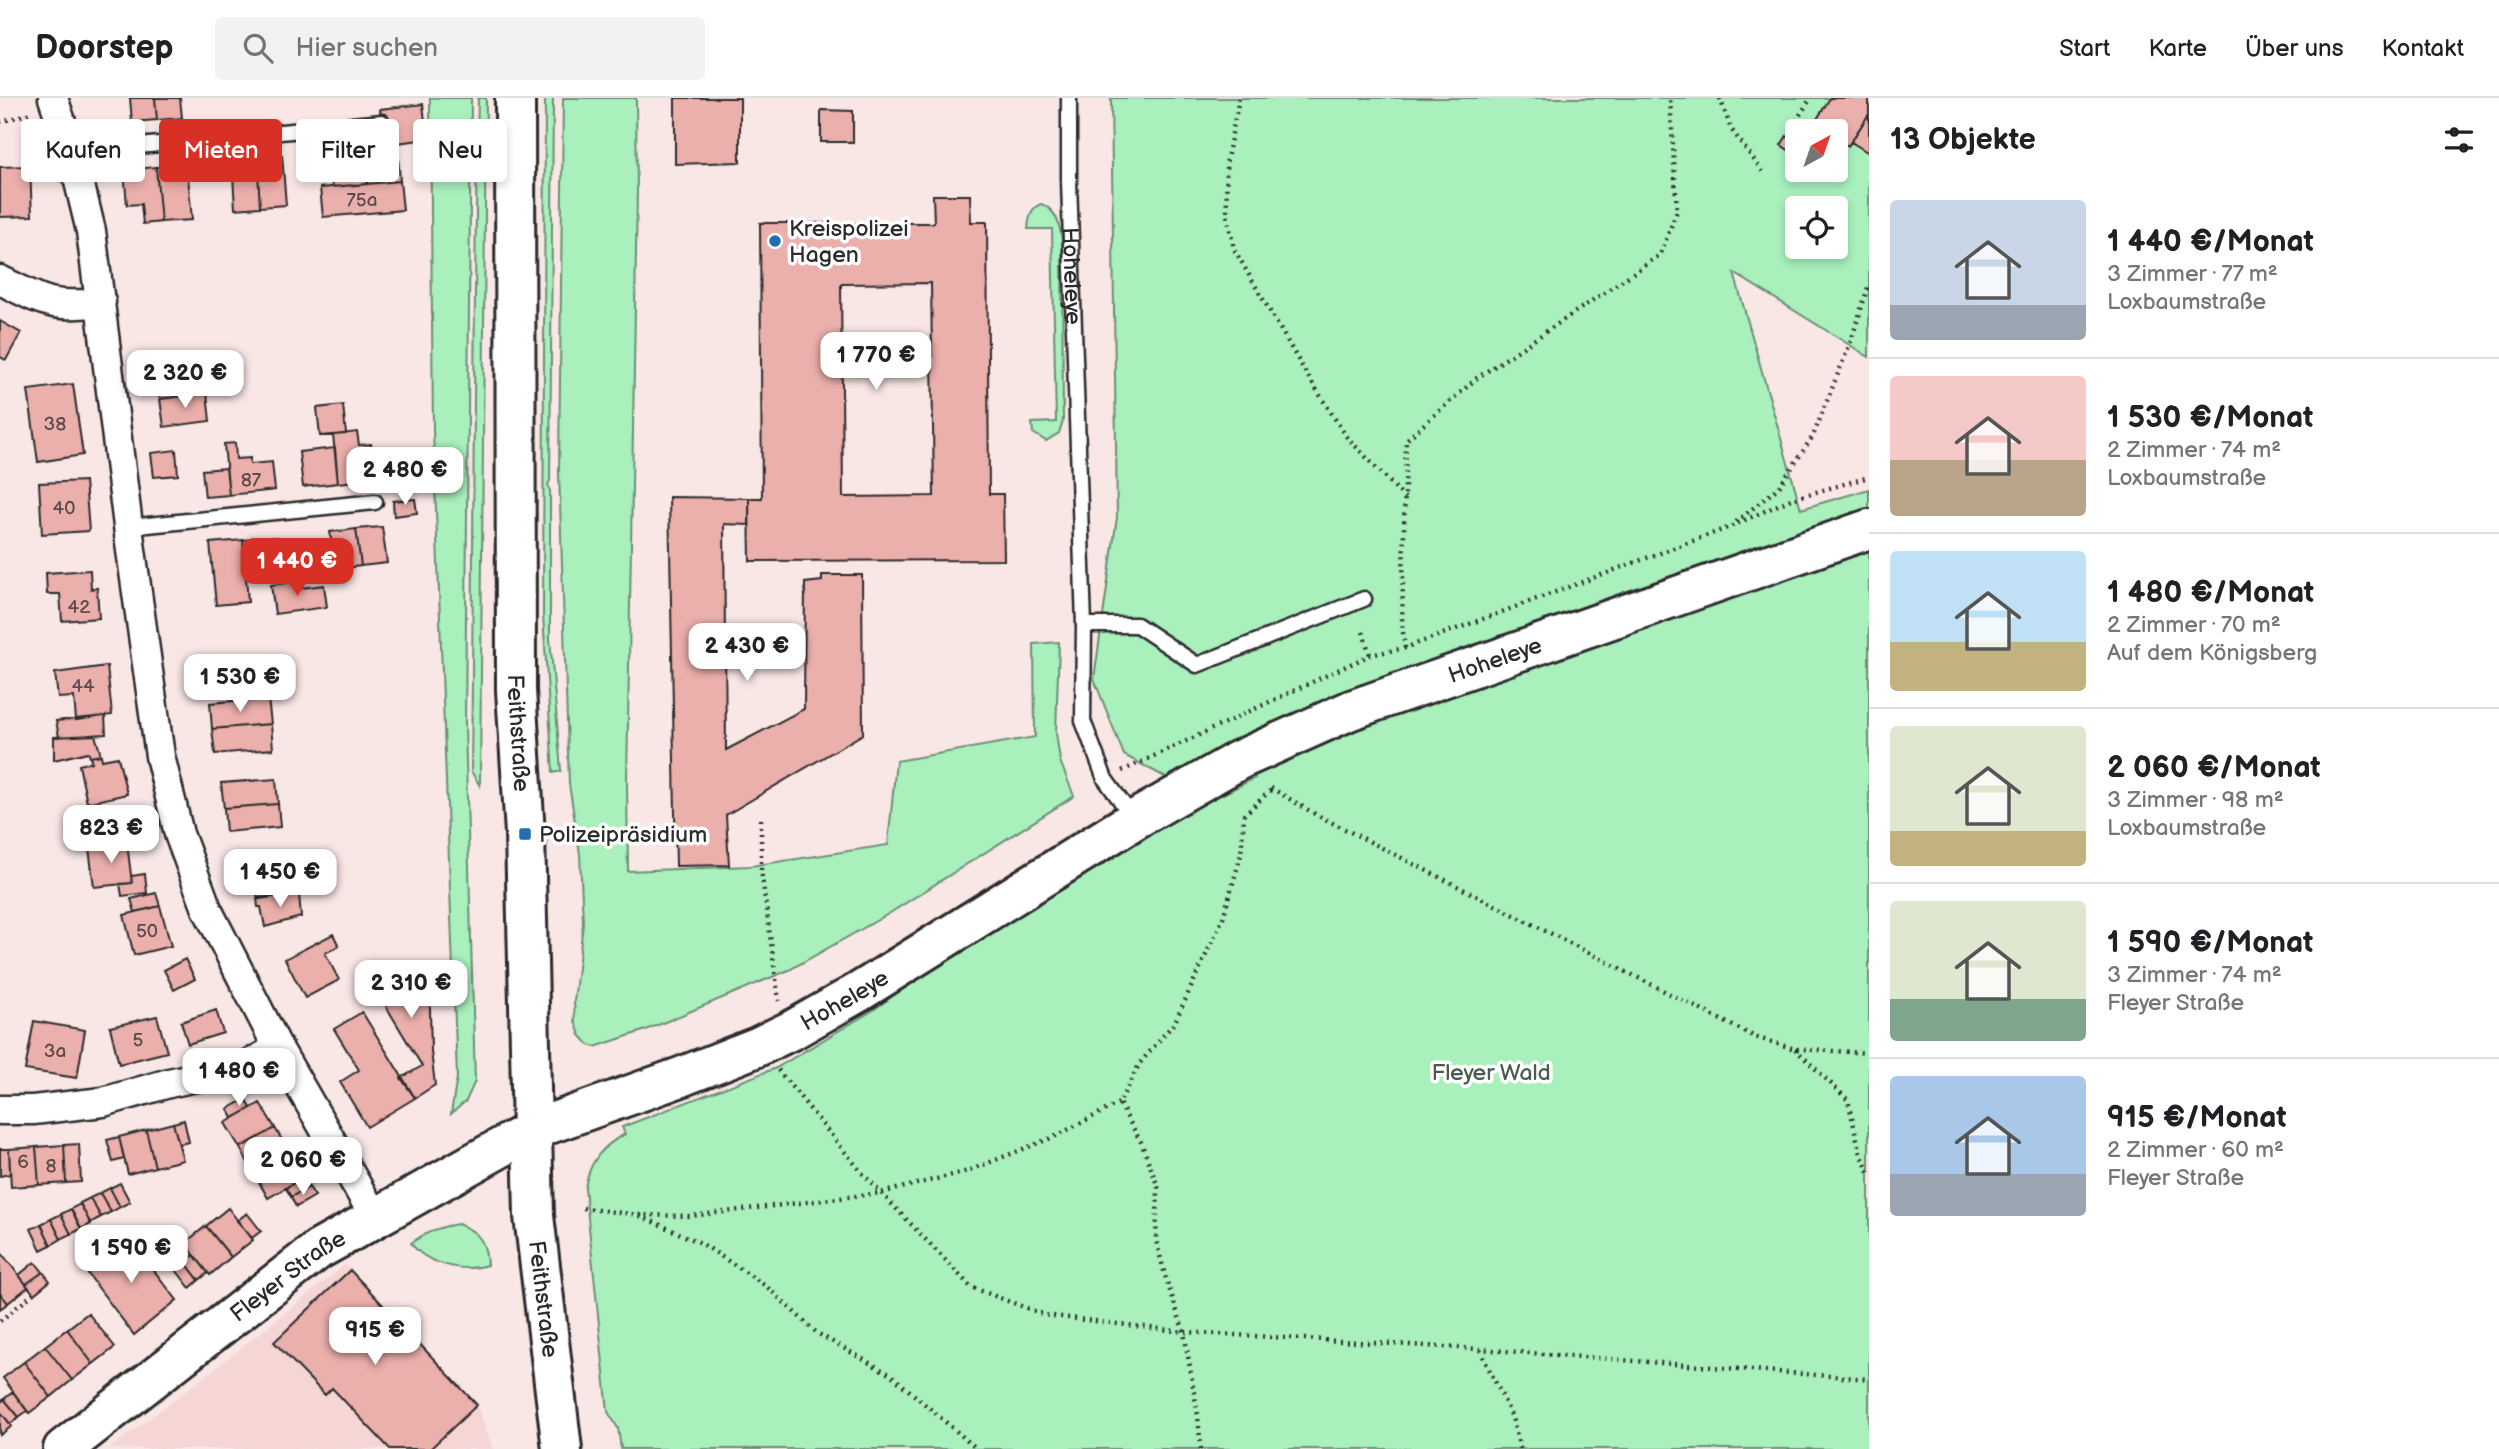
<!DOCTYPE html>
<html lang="de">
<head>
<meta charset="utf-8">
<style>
	:root { --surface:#fff; --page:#f2f2f2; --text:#202124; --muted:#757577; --line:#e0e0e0; --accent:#d93025 }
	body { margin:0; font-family:"Balsamiq Sans",sans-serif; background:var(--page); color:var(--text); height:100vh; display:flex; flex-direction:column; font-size:26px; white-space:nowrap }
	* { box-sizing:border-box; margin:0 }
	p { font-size:23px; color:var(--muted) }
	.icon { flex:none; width:38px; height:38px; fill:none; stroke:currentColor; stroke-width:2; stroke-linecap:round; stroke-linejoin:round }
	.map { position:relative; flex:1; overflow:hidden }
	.sheet { display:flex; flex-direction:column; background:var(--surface); width:630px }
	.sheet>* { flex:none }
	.banner { position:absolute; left:21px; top:21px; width:665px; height:63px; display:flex; gap:14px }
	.needle { width:46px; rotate:40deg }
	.tools { position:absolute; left:1785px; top:21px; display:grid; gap:14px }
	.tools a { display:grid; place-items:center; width:63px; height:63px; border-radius:7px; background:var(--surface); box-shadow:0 4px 10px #0003; font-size:35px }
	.price { position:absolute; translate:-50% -60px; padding:0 16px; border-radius:14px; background:#fff; color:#222; font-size:23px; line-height:46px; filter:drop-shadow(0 2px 4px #0008) }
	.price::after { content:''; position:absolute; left:50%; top:42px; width:21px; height:16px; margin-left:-10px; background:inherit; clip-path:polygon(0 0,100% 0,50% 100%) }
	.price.current { background:var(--accent); color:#fff }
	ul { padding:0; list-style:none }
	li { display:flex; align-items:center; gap:21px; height:175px; padding:0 21px }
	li+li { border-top:2px solid var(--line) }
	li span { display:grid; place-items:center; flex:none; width:196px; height:140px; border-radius:7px; color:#555 }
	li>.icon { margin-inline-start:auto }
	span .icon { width:84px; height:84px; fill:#fffc; stroke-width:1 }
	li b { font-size:30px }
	h2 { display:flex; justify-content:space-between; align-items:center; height:84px; padding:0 21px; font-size:30px }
	.tag { padding:0 24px; border-radius:7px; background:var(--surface); box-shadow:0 4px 10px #0003; font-size:24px; line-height:63px }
	.tag.current { background:var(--accent); color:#fff }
	header { display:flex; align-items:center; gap:42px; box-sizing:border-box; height:98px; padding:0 35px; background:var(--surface); border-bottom:2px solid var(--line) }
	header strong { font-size:33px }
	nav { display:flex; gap:38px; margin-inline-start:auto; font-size:24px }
	.search { width:490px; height:63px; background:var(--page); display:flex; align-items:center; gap:18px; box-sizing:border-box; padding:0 24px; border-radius:7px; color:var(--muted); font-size:26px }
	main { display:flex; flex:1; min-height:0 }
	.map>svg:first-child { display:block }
</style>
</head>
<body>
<header>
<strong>Doorstep</strong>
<div class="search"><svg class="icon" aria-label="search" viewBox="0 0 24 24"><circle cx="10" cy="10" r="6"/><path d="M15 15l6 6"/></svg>Hier suchen</div>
<nav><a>Start</a><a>Karte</a><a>Über uns</a><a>Kontakt</a></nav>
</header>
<main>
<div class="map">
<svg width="1869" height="1351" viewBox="0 0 1869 1351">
	<rect width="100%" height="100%" fill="#f9e7e6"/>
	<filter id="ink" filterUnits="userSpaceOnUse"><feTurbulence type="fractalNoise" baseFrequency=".0143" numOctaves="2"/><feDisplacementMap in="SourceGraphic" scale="14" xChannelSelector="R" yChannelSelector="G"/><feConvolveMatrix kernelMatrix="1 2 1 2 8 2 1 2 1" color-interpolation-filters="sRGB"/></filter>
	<g filter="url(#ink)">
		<path fill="#f5d6d5" d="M345,1167L477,1307L493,1351H109L212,1273Z"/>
		<path fill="#a9f0bd" stroke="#6a8e74" stroke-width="2" fill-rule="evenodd" d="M430,0H471L465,627L475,983L466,1003L451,1016L457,979L433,332Z
			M478,0H486L480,688L471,673C474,448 473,224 478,0Z
			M545,0H553L550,383L548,386L550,393V540L561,673L553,675L543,517Z
			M563,0H636L637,93L627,684L628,773L750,768L888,747L896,663L1035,639L1034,546L1059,544L1056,635L1060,663L1074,698L890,815L789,872L646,932L595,949L589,947L580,937L575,923L574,904L583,826L580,756L569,686L559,374Z
			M1111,0H1869V259L1734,175L1801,411L1869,391V1351H621L618,1330L608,1314L585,1090C589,1064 602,1048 625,1036L622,1029L776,970L872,913L968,844L1109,753L1255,680L1239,662L1230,646L1167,680L1124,657L1094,581L1117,419ZM1797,33H1836V72H1797ZM1797,110H1836V149H1797Z
			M1041,106C1056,111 1060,127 1062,142L1063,323L1059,335L1046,343L1033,335L1032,325L1056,324L1052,131H1028C1029,120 1030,110 1041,106Z
			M458,1126C480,1134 486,1145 487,1167C464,1175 425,1166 411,1145C426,1134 440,1128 458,1126Z"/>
		<path fill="#ebafac" stroke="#2b2b2b" stroke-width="2" fill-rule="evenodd" d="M130,0H155L157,22L132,24Z
			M155,0H180L182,20L157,22Z
			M675,0H740V64L675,66Z
			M1830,0H1869V16L1848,48L1836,40V33H1825L1814,26Z
			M423,6L427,41L397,45L396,35L383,36L380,11Z
			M821,12L853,13V44H821Z
			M1869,16V55L1851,44Z
			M1787,38L1796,44L1790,53L1781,47Z
			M397,45L400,83L367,86L363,48Z
			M363,48L367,86L332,89L329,50Z
			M282,57L286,107L260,109L257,58Z
			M257,58L260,109L235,111L232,60Z
			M187,67L192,122L161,124L156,69Z
			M30,68L32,118L0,119V69Z
			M156,69L161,124L143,126L141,106L127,107L124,72Z
			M400,83L403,112L323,119L320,90Z
			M933,97H970L971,124H987L989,396H1003L1004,462L750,463L749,400H762L760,125H934ZM931,185L934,398L843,399L841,186Z
			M0,223L21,235L6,262L0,259Z
			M203,266L207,295L160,301L156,273Z
			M73,286L83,357L38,364L28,292Z
			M207,295L210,323L164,329L160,301Z
			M343,307L346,336L320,338L317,310Z
			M357,334L359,347L371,346L375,381L338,385L333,337Z
			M235,345L236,361L250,360V366L272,364L275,392L229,397L224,346Z
			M335,350L338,385L303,389L299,354Z
			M176,352L178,377L154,379L151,355Z
			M226,370L229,397L205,399L202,372Z
			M85,383L89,433L42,436L39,385Z
			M669,399L749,400V427L724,426L726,652L804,611L805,485L822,483V477H862L863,636L726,717L729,767L676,768Z
			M415,401L417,415L394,418L393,403Z
			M382,429L387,465L361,468L356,431Z
			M356,431L361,468L335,471L330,434Z
			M277,439L280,475L246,478L243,442Z
			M243,442L248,504L216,507L210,445Z
			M90,472L91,491L97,490L99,520L62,523L60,496H47L46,475Z
			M300,483V490L324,487L327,509L275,516L271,487Z
			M107,568L112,617L76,622L74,599L58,600L55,575Z
			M268,600L271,626L212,631L210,605Z
			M105,618L106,636L59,639L56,623Z
			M271,626L273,651L215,656L212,631Z
			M95,637L101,657L90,659L88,654L54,662V639Z
			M101,657L102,662L118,659L127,696L87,705L79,667L92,664L90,659Z
			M276,681L278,706L224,710L221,685Z
			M278,706L280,729L226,734L224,710Z
			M127,745L132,785L94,789L89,750Z
			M285,762L287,776H283L286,797L258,801L254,765Z
			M145,776L147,795L122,798L120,786L132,785L131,778Z
			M156,795L160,808L135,814L131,801Z
			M299,796L301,819L265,829L261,809H258L257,800Z
			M160,808L171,848L134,857L124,817Z
			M333,836L339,848L325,855L339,882L305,900L285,861Z
			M185,861L195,881L174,892L164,872Z
			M429,872L431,953L435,987L415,1000L401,980L422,968L372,885L390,874Z
			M216,912L223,935L188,946L181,924Z
			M362,914L415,1000L367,1029L340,984L359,972L334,931Z
			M157,918L167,954L119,966L110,929Z
			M34,923L85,932L77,980L25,972Z
			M246,1001L251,1010L233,1020L228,1011Z
			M260,1005L275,1030L240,1050L225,1025Z
			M184,1022L189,1044L179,1046L173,1025Z
			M173,1025L183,1062L155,1069L146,1032Z
			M275,1030L289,1054L254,1075L240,1050Z
			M146,1032L155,1069L128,1076L119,1039Z
			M119,1039L124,1061L113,1064L107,1042Z
			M79,1046L81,1084L66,1085L64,1047Z
			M64,1047L66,1085L39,1087L36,1049Z
			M36,1049L39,1087L11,1089L9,1051Z
			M0,1051H9L10,1076L0,1078Z
			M289,1054L304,1079L268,1100L254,1075Z
			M304,1079L309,1089L291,1099L286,1090Z
			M120,1085L130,1104L120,1109L110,1090Z
			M309,1089L315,1098L296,1109L291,1099Z
			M110,1090L120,1109L111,1114L100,1095Z
			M100,1095L111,1114L101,1119L90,1100Z
			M90,1100L101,1119L90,1125L80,1105Z
			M80,1106L91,1126L81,1131L71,1111Z
			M228,1110L253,1142L231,1159L206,1128Z
			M71,1111L81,1131L71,1136L61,1116Z
			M247,1115L261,1133L252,1140L237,1123Z
			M61,1116L71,1136L61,1141L51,1121Z
			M51,1121L61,1141L51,1147L41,1126Z
			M41,1126L51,1147L41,1152L31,1131Z
			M206,1128L231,1159L210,1177L185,1145Z
			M127,1138L177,1202L134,1237L85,1172Z
			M0,1153L28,1189L8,1205L0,1195Z
			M194,1157L208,1175L199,1182L185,1164Z
			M35,1164L43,1174L26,1186L19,1177Z
			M185,1164L199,1182L190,1190L176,1172Z
			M350,1172L477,1307L430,1351H390L332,1290L325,1297L274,1244Z
			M43,1174L50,1183L34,1196L26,1186Z
			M0,1195L8,1205L0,1211Z
			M88,1215L115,1249L93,1266L67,1231Z
			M67,1231L93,1266L72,1282L45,1248Z
			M45,1248L72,1282L51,1299L24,1264Z
			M24,1264L51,1299L29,1315L3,1280Z
			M13,1294L27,1313L19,1319L4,1301Z
			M4,1301L19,1319L10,1326L0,1313V1305Z
			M0,1313L12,1328L0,1337Z"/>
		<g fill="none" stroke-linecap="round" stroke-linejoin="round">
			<g stroke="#2b2b2b" stroke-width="19">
				<g id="lane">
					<path id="s1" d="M1069,0V83L1084,527L1083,623L1105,681L1134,721"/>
					<path d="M73,59L129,49L382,24"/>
					<path d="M128,429L375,404"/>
					<path d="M1084,527H1137L1197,567L1364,501"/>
				</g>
			</g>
			<g stroke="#2b2b2b" stroke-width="33">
				<path id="street" d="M53,0L73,59L91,133L131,452L160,658L179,736L207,811L278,950L376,1121
					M0,182C43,203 52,211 101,204
					M0,1012H33L103,1004L169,985L246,968L278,950"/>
			</g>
			<g stroke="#2b2b2b" stroke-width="44">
				<g id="secondary">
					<path id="s2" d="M515,0L516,592L525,736L534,1118L562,1351"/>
					<path id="s3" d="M63,1351L318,1152L532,1032L678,980L757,949L794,931L859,894L1134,722L1239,662L1351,612L1869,431"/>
				</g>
			</g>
			<path stroke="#2b2b2b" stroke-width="4.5" stroke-dasharray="2 5" stroke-linecap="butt" d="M1239,0L1226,66L1227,117L1234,151L1304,272L1346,338L1405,400
				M1720,0L1731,31L1763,74
				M1796,23L1811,0
				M0,24L31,15
				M1736,424L1779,389L1813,338L1851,243L1869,186
				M1363,534L1370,557
				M1405,550L1402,527L1406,342L1477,280L1660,157L1677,113L1670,0
				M1122,673L1370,557L1405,550L1730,429L1791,401L1869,379
				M1271,690L1315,716L1755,939L1795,951L1869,955
				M761,721V772L779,903
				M1795,951L1848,1002L1859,1050L1869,1076
				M778,972L863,1076L971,1189L1045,1217L1184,1234L1479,1251L1869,1281
				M583,1110L638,1117L691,1118L881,1095L968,1073L1056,1038L1119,1005
				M640,1118L701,1145L766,1188L817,1235L891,1277L977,1351
				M0,1223L33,1196
				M1480,1252L1512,1319L1520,1351
				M1201,1351L1198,1318L1184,1234L1166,1181L1156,1142L1158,1089L1141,1044L1119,1005L1140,965L1175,924L1223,820L1241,757L1244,717L1272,691"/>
			<use href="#lane" stroke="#fff" stroke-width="14"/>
			<use href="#street" stroke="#fff" stroke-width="28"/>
			<use href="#secondary" stroke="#fff" stroke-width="38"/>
		</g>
	</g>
	<g fill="#1f6fb2" stroke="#fff" stroke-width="2.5">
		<circle cx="775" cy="143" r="7"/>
		<rect x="518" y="729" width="14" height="14" rx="3.5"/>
	</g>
	<g text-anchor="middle" stroke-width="7" stroke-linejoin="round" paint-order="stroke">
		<g font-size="19" fill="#5b4c4b">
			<text x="362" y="108">75a</text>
			<text x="55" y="332">38</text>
			<text x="251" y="388">87</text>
			<text x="64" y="416">40</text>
			<text x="79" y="515">42</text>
			<text x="83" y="594">44</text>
			<text x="147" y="839">50</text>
			<text x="138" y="948">5</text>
			<text x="55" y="959">3a</text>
			<text x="23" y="1070">6</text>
			<text x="51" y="1074">8</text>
		</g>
		<g font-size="23" fill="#2b2b2b" stroke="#fff" text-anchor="start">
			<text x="789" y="138">Kreispolizei<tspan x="789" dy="26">Hagen</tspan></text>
			<text x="539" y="744">Polizeipräsidium</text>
		</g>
		<g font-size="23" fill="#2b2b2b" stroke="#fff">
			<text dy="8" stroke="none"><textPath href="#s1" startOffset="178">Hoheleye</textPath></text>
			<text dy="8" stroke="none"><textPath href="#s3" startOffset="1645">Hoheleye</textPath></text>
			<text dy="8" stroke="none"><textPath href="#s2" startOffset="635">Feithstraße</textPath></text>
			<text dy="8" stroke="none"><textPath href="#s3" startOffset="908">Hoheleye</textPath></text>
			<text dy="8" stroke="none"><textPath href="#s3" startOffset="284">Fleyer Straße</textPath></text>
			<text dy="8" stroke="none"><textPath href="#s2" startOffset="1202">Feithstraße</textPath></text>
		</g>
		<g font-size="23" fill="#4a5c50" stroke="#fff">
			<text x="1491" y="982">Fleyer Wald</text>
		</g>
	</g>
</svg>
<div class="tools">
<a><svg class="needle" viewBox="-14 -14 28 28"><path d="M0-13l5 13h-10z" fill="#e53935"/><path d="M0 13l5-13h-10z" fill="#757577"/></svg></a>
<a><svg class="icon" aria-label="locate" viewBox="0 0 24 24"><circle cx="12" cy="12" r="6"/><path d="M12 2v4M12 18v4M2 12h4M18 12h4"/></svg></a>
</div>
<b class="price" style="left:876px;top:294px">1 770 €</b>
<b class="price" style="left:185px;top:312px">2 320 €</b>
<b class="price" style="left:405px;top:409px">2 480 €</b>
<b class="price current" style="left:297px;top:500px">1 440 €</b>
<b class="price" style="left:747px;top:585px">2 430 €</b>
<b class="price" style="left:240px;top:616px">1 530 €</b>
<b class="price" style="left:111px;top:767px">823 €</b>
<b class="price" style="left:280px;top:811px">1 450 €</b>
<b class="price" style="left:411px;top:922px">2 310 €</b>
<b class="price" style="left:239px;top:1010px">1 480 €</b>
<b class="price" style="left:303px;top:1099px">2 060 €</b>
<b class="price" style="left:131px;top:1187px">1 590 €</b>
<b class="price" style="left:375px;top:1269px">915 €</b>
<div class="banner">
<a class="tag">Kaufen</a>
<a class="tag current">Mieten</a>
<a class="tag">Filter</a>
<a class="tag">Neu</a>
</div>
</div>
<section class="sheet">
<h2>13 Objekte<svg class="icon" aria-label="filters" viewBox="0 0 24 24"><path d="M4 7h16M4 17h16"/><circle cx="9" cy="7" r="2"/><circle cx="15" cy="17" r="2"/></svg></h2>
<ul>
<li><span style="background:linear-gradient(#c9d6e8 75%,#9aa5b1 0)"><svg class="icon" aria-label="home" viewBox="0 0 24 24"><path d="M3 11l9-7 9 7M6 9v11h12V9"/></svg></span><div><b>1 440 €/Monat</b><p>3 Zimmer · 77 m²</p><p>Loxbaumstraße</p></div></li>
<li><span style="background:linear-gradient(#f6c9c9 60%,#b9a48a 0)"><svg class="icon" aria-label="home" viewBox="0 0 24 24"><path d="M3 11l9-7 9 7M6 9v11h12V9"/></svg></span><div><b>1 530 €/Monat</b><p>2 Zimmer · 74 m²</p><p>Loxbaumstraße</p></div></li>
<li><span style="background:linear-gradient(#bfe0f5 65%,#c2b280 0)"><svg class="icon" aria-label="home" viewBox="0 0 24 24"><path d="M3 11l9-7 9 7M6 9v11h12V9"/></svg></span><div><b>1 480 €/Monat</b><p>2 Zimmer · 70 m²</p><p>Auf dem Königsberg</p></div></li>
<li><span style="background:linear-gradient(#dfe7d0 75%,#c2b280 0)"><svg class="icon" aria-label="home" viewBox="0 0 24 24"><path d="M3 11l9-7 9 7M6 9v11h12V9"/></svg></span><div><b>2 060 €/Monat</b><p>3 Zimmer · 98 m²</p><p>Loxbaumstraße</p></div></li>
<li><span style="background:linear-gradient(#dfe7d0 70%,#7fa58c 0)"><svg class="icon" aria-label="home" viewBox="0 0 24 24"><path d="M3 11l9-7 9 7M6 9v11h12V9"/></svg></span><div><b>1 590 €/Monat</b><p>3 Zimmer · 74 m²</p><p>Fleyer Straße</p></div></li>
<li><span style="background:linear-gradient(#a9c7e8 70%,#9aa5b1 0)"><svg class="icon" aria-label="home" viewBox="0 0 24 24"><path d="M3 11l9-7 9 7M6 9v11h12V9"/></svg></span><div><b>915 €/Monat</b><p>2 Zimmer · 60 m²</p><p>Fleyer Straße</p></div></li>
</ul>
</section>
</main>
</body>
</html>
